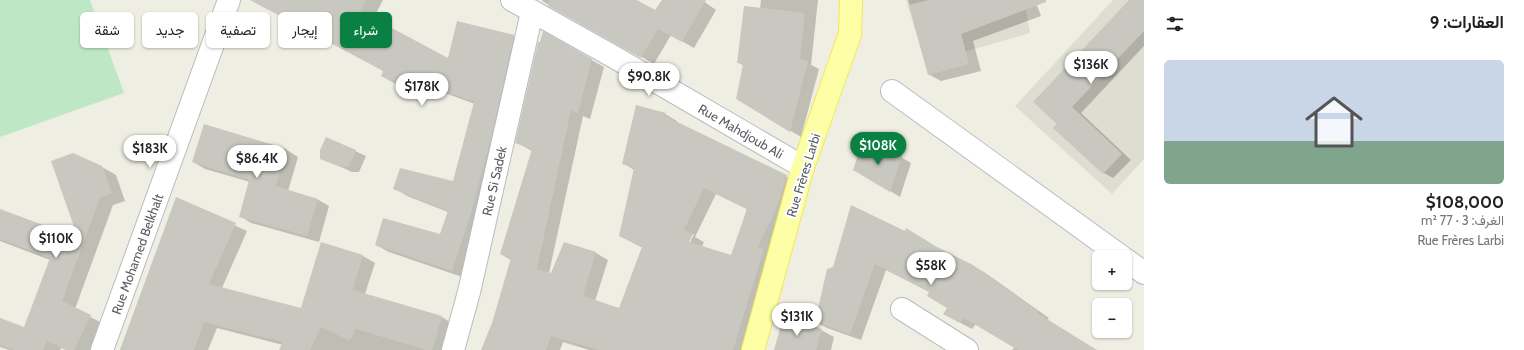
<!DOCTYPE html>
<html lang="ar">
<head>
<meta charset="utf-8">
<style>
	:root { --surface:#fff; --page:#f2f2f2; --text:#222; --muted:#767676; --line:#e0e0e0; --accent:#0b8043 }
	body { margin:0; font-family:Cabin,Vazirmatn,sans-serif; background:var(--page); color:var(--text); direction:rtl; height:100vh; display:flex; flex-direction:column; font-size:15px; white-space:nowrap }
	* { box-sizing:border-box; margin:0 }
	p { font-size:13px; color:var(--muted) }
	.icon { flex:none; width:22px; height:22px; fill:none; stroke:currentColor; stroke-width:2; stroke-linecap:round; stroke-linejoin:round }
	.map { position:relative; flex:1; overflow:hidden; direction:ltr }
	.drawer { display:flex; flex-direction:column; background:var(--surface); width:380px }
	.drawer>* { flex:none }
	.hud { position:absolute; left:12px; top:12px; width:380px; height:36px; direction:rtl; display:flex; gap:8px }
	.controls { position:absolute; left:1092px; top:250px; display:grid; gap:8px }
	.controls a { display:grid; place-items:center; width:40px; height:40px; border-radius:6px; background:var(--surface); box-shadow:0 1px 3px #0004; font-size:20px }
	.price { position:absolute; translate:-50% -34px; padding:0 9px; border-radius:14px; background:#fff; color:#222; font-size:13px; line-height:26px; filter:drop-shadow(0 1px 2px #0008) }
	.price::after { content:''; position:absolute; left:50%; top:24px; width:12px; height:9px; margin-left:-6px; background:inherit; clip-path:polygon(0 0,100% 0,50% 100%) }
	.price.current { background:var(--accent); color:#fff }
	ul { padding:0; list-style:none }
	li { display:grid; align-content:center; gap:8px; height:212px; padding:0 20px }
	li+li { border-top:1px solid var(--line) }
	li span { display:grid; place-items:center; height:124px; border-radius:6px; color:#555 }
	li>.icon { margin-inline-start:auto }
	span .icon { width:72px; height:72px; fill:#fffc; stroke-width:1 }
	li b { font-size:17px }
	h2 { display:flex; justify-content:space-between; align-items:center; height:48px; padding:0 20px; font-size:17px }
	.chip { padding:0 14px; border-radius:6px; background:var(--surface); box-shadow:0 1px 3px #0004; font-size:14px; line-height:36px }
	.chip.current { background:var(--accent); color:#fff }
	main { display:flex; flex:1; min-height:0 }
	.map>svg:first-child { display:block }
</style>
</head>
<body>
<main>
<section class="drawer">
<h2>العقارات: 9<svg class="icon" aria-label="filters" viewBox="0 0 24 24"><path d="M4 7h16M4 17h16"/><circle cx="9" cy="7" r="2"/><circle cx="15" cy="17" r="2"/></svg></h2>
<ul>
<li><span style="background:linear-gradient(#c9d6e8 65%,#7fa58c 0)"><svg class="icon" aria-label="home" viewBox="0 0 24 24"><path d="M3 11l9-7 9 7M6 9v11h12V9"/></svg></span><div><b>$108,000</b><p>الغرف: 3 · 77 m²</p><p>Rue Frères Larbi</p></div></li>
</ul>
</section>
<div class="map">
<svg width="1144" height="350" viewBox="0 0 1144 350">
	<rect width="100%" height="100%" fill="#eeeee3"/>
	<path fill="#deddd1" d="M906,0H1024L1030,33L925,63Z
		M1113,0H1144V159L1112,194L1015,106Z"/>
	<path fill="#bee7c6" d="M0,0H90L124,93L0,137Z"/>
	<path fill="#0003" fill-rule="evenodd" d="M259,0H383L373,19L449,59L514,36L527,44L465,278L389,252L376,245L440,235L448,212L407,196L394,188L454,182L475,104L431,88L426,99L395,83L384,71Z
		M543,0H635L656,12L664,0H702L716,10L694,48L671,35L654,64L542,1Z
		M761,0H818L811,65L819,69L801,137L737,99L744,66L738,62L760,9Z
		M908,0H1035L1041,16L973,41L981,71L941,81L928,74Z
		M1130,0H1144V46L1081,113L1131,160L1113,178L1104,173L1058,124Z
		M543,33L604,67L590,119L583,116L549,273L551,274L564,243L596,253L608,260L595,301L620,309L643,248L620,236L634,170L623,163L665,114L677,121V123L799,183L747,350H589L563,342L560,350H483L493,324L511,260L501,254L532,151L516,142ZM716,194L747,209L732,257L702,247L704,242L695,237ZM692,234H694L688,247L686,246Z
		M326,138L366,156L359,172H352L321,158Z
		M287,150L298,157L288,191L317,199L329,206L319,242L251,223L240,216L250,182L205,169L193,162Z
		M901,157L911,163L900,197L854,169Z
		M102,167L116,175L125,201L113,205L75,309L104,324L92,350H66L61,348L60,350H9L0,347V319L25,328L50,260L0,241V210L80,240Z
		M177,199L247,231L222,288L301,309L322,243L363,256L375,263L365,294L442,317L453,324L446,350H288L283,345L217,328L208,350H120Z
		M940,250L984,272L1049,318L1047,320L1095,350H1012L1015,347L976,324L972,329L955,320L949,308L930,292L886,270L861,340L827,328L816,322L828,270Z
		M821,330L834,337L831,350H775Z"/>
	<path fill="#c9c8c0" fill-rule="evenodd" d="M250,0H366L360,11L448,58L457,21L514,35L492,134L470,217L452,271L375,245L383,218L440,234L448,211L393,189L400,168L453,181L474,102L418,82L412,93L381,76L383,71Z
		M549,0H637L655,10L662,0H706L682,42L658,29L641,58L548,6Z
		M929,0H1046V2L961,34L969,64L928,75L909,5Z
		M1129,0H1144V31L1072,107L1122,154L1103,174L1053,128L1057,124L1033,102Z
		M744,6L805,13L800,59L808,61L790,132L736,99L743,64L737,63Z
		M543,31L592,59L578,113L571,110L537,269L551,273L564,242L596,252L583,296L619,308L642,247L619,236L634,168L622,164L636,105L666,113L665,116L787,175L777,207L758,247L764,249L733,350H599L551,336L546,350H481L492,323L511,258L500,254L532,149L515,143L538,42H540ZM704,188L747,209L731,255L689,242L693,234L684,230Z
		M204,124L287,149L276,186L318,199L307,236L239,217L249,180L192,162Z
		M326,137L356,150L349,167H341L320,159V150Z
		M862,143L902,156L890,192L853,170Z
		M73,153L102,166L112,193L100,198L62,301L91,315L74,350H66L47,341L43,350H14L0,345V318L24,327L50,258L0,239V209L78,238L51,161Z
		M176,197L236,223L209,284L301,308L321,242L363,255L353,290L442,316L432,350H426L356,329L350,341L321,327L310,350H279L283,342L204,322L194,350H120Z
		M851,205L905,231L906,228L937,247L973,265L1038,311L1037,313L1097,350H1018L964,318L960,323L943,314L947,308L927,296L929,292L875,264L850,334L815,322L827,269L833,267Z
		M783,318L822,329L816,350H774Z"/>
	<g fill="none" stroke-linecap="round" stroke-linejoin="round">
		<g stroke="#babbc2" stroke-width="24">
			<path id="minor" d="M512,0L614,57L803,167
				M892,91L1122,257
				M1125,259L1144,273
				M902,309L967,350
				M102,350L229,0
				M453,350L469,292L532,12"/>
		</g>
		<g stroke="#f6e654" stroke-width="24">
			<path id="major" d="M753,350L803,167L850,34L851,0"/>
		</g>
		<use href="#minor" stroke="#fff" stroke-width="22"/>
		<use href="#major" stroke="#fdffa7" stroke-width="22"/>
	</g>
	<g text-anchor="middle" stroke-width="4" stroke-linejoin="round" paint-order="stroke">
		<g font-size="13" fill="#5b5d64" stroke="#fff">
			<text transform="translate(741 131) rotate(30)" y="5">Rue Mahdjoub Ali</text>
			<text transform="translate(803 175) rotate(-73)" y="5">Rue Frères Larbi</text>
			<text transform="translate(494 181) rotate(-77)" y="5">Rue Si Sadek</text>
			<text transform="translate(137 254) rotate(-70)" y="5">Rue Mohamed Belkhalt</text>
		</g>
	</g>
</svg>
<div class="controls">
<a>+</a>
<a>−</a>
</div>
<b class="price" style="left:1091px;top:85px">$136K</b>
<b class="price" style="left:649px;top:97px">$90.8K</b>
<b class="price" style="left:422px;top:107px">$178K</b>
<b class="price current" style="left:878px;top:166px">$108K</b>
<b class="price" style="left:150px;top:169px">$183K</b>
<b class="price" style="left:257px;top:179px">$86.4K</b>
<b class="price" style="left:56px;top:259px">$110K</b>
<b class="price" style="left:931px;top:286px">$58K</b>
<b class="price" style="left:797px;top:337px">$131K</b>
<div class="hud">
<a class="chip current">شراء</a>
<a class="chip">إيجار</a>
<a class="chip">تصفية</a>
<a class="chip">جديد</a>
<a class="chip">شقة</a>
</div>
</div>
</main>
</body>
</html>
